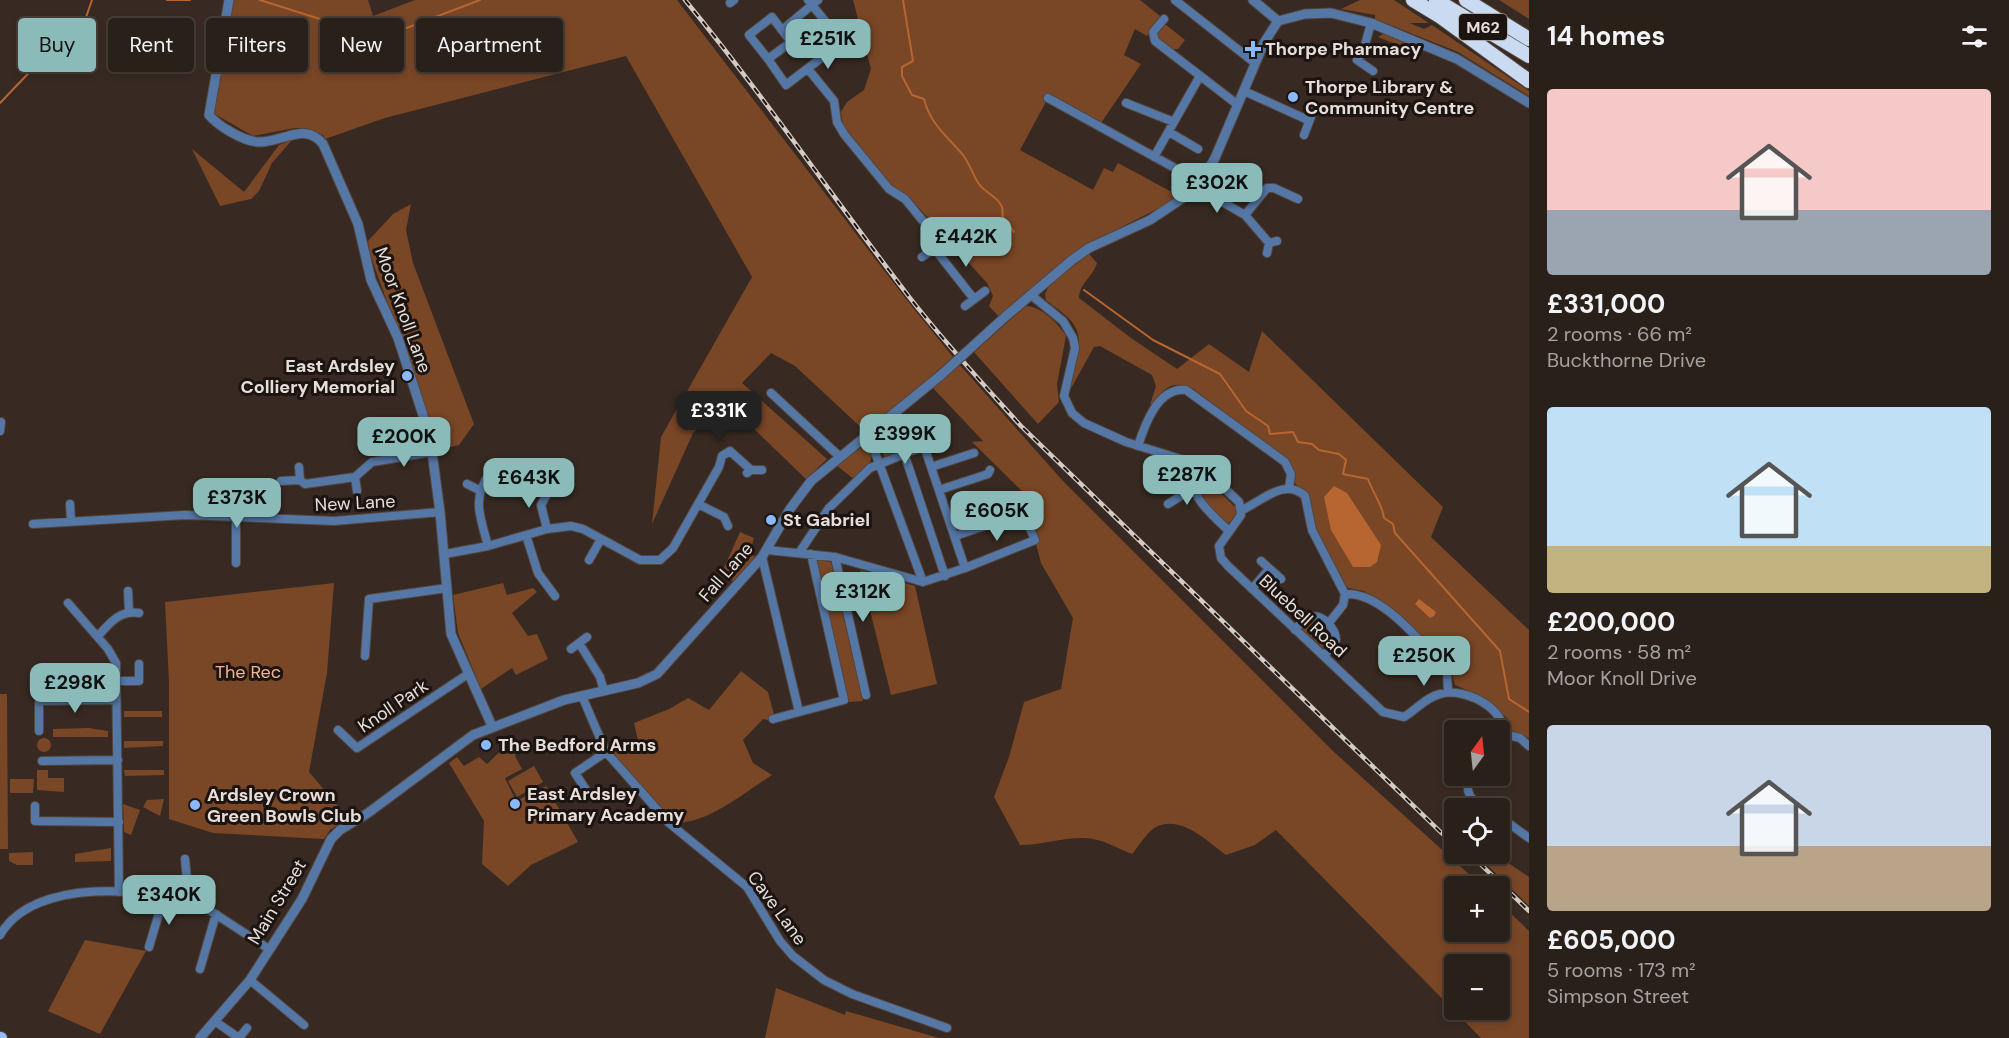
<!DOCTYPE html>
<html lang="en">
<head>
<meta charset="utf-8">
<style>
	:root { --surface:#2a201a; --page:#322823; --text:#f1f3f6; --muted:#a5a3a2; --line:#463e39; --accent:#8bbbb9 }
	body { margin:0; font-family:"DM Sans",sans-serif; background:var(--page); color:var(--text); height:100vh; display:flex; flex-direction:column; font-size:22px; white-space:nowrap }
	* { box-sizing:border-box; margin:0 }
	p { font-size:20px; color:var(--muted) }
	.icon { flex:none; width:33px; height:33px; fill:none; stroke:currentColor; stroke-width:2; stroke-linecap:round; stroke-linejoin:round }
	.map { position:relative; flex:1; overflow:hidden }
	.sheet { display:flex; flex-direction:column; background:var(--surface); width:480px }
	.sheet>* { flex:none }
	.guide { position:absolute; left:18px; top:18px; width:570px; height:54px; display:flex; gap:12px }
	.needle { width:39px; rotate:15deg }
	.fabs { position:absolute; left:1444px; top:720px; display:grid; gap:12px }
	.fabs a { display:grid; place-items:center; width:66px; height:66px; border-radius:6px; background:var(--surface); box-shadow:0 3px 9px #0003,0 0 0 2px var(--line); font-size:30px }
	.price { position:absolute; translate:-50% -51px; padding:0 14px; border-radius:12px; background:var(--accent); color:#111; font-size:20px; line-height:39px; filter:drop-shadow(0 2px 3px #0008) }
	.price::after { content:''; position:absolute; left:50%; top:36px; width:18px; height:14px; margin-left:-9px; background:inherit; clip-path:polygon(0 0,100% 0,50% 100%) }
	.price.on { background:#222; color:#fff }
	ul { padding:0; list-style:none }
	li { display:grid; align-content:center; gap:12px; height:318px; padding:0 18px }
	li span { display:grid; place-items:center; height:186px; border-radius:6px; color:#555 }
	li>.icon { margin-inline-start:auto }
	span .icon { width:108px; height:108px; fill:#fffc; stroke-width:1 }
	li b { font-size:26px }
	h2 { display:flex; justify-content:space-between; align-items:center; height:72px; padding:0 18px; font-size:26px }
	.tag { padding:0 21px; border-radius:6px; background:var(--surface); box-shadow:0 3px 9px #0003,0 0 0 2px var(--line); font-size:21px; line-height:54px }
	.tag.on { background:var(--accent); color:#111 }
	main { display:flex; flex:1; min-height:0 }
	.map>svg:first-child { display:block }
</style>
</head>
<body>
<main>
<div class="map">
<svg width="1529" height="1038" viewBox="0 0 1529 1038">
	<rect width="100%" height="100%" fill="#382a22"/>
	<path fill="#794626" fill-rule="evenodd" d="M233,0H368L373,16L415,0H677L906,299L953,357L867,433L795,366L771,353L742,383L827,459L806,479L725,401L693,433L652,524L661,437L752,277L626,56L385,118L325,139L323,135L305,128H295L253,136L213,113Z
		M853,0H1140L1160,16L1147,36L1135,29L1124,55L1141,64L1099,126L1048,98L1020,150L1093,190L1104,168L1113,172L1118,163L1181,197L1082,247L999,317L989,306L993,296L987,283L910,198L894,189L843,126L841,112L847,102L864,90L871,69Z
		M1360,0H1394L1429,23H1409L1424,29L1432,25L1529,91V96L1458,52L1375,19V15L1341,9Z
		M1499,0H1529V19Z
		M1165,24L1185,40L1178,49H1173L1156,36Z
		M1385,33L1424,48L1418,53L1378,37Z
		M292,140L272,163L259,191L251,199L220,206L192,149L244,192L279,145Z
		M411,204L406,230L413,263L474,424L459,445L435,451L432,434L415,378L369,252L368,241L393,214Z
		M1089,254L1097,263C1093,277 1080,282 1079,298L1131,338L1177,369L1209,344L1249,372L1262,331L1443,507L1431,537L1529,630V738L1511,730L1507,718L1485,698L1455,685L1449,663L1398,615L1364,591L1348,588L1336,572L1314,527L1310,500L1295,483L1288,460L1192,388C1173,380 1162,387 1154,406L1150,405L1156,386L1152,375L1100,346L1094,347L1069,392C1072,369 1088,343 1072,322C1065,313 1054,307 1046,300L1045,294L1050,284Z
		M1026,306C1042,307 1058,323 1066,336L1057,384L1059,402L1038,424L974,352Z
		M959,364L1063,481L1334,752L1482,886H1455V932H1500V903L1529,931V1038H1481L1276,830L1255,845L1226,855C1208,842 1183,816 1158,826C1147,831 1139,846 1132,854C1117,848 1099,837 1082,838C1061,838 1041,845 1020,845L994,797L1009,757L1024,702L1061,689L1073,618L1041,563L1035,540L1037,527L1026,495L972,442L983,441L933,388ZM1455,964H1500V1010H1455Z
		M880,433L919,445L884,457L877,437Z
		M867,444L872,455L869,466L855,480L836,465Z
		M1198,471L1235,507L1236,515L1227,525C1211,511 1191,495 1198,471Z
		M740,532L754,538L750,552L755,557L733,582L723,570Z
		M817,559L831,562L863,701L848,702L815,561Z
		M860,570L915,586L937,684L891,695Z
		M334,583L327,673L309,772L348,818L330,830L324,839L213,833L169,819V682L165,602Z
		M503,583L507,595L533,588L537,592L512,613L528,636L537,634L548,659L516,675L512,668L481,689L458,633L453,595Z
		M1310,621H1318L1330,633V642L1324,649L1302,629Z
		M741,671L768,692L776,722L763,719L743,740L753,763L772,775C742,794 706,826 669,823L606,752L611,747L638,740L634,723L669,709L688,698L709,710Z
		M0,694H7L8,849H0Z
		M124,711H162V717H124Z
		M89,728L108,731V737H53V729Z
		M37 745a7 7 0 1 1 14 0a7 7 0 1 1-14 0Z
		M512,740L518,749L515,756L522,769L505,778L516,801L546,786L578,842L531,865L508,886L482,864L484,821L449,763L457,757L464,766L479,757L487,764Z
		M124,741H163V746L124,748Z
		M534,766L543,782L517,797L508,781Z
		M37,770H48V778H64V792L37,790Z
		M124,770H164V775L125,776Z
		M10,779H34L33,793H10Z
		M164,799L160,816L143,807L147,800Z
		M123,804L140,810L131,835L124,832Z
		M111,848V861L75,862V854Z
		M33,852V865H17L9,861V853Z
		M1476,854H1495L1529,877V906Z
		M85,940L146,951L100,1034L48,1011Z
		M776,988L845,1015L846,1011L939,1038H765Z"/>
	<path fill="#b76632" d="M1334,486L1347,493L1381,545L1377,562L1370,567H1353L1331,530L1324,497Z
		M1419,599L1436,612L1434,616L1430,618L1415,604Z"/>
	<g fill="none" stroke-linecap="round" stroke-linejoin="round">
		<path stroke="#b76632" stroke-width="2" d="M167,0H190
			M260,0L380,38L480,0
			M903,0L913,61L902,67V76L912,95L924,99C930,124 948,137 963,155C970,164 973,176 979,184C985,193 998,196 1002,207C1003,210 1002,214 1003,217C1005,222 1011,227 1014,232
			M0,103L65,35L84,23L92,0
			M1084,290L1153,340L1220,374L1246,411L1268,426L1270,434L1293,432L1298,442L1312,444L1319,450L1339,454L1346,460L1343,474L1368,479C1373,494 1382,503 1384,518L1393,524L1395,533L1500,651L1509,699L1529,712"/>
		<g stroke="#54473f" stroke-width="10">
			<path id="minor" d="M1175,0L1255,63
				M730,3L734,0
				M772,17L791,42L768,59L749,35Z
				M1164,19L1153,32L1155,41L1238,105
				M1371,23L1363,52L1357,60L1373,71
				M782,30L818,0
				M768,59L786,85L842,42L808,0
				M808,69L834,101L837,122L844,134L889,189L905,199L932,232L937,252L974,299
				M1244,91L1308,120
				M1048,98L1202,183
				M1126,103L1174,122
				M1169,132L1198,149
				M1304,135L1314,109
				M1154,157L1200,76
				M1198,188L1245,215L1269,243
				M1245,215L1267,188H1274L1298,199
				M1267,253L1269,243L1277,241
				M922,257L935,248
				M1031,295L1063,321L1073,338L1075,348L1064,396L1072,413L1084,423L1126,442L1200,465L1239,502L1241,515L1219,546L1221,558L1228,566L1383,712L1404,717C1416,710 1426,697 1440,694C1466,686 1517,713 1500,744
				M965,306L985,291
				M771,393L839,456
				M0,431L1,422
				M869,436L923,582
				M1138,446C1145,424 1158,387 1186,390L1285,462L1291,474L1289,488
				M904,453L945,576
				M1195,463C1186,495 1207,510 1229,531
				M299,467L300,480
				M931,467L974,453
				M747,473L751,470H762
				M355,477L357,491
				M281,481L300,480L305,484L355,477L372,462L432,452
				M467,484L479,490
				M939,490L988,474L990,470
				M547,494L541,505L547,529
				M70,504L71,521
				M698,504L724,517L728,526
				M1168,504L1184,494L1194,492
				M1242,510C1262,501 1285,477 1305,496L1312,530L1345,594L1343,605L1328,624
				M236,516V563
				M33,524L185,515L334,521L440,512
				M526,535L538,573L555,596
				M488,546C480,515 471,500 491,471
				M767,550L835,557L923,582L965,568L1035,540L1023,513L955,536
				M799,553L829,508L870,468L924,446L965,568
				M445,554L488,546L547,529L571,526L583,529L640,560H660L673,548L719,467L722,456L730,451L751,470
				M762,557L799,712
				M835,557L866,695
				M589,560L601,539
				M1261,561L1281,579
				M1252,589L1269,569
				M128,591L129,612
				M1345,594C1381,591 1420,642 1444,666L1447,672L1448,692
				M68,603L108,649L116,663L119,892
				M1295,630C1299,625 1304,619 1310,617C1322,613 1336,629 1336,640L1324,656
				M98,636C110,623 119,610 139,613
				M579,643L600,677L604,691
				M571,649L587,637
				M365,656L369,599L447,588
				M116,681H139V664
				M582,696L606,752L669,823L747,887L780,941L793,956L824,980L852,994L947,1028
				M773,719L844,700L811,554
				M338,730L357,748L468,674
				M39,731V701L116,700
				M1504,734L1520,738L1529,746
				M42,761L118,760
				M1471,776C1463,791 1471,802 1485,808
				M588,793L575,773L606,752
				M35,806V821L119,822
				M1500,817L1529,838
				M183,899L187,880L185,859
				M0,935C34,876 151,887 206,908L269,949
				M149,947L164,896
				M200,969L216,914
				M250,980L304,1025
				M216,1022L239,1038L247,1028"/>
		</g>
		<g stroke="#54473f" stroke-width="11">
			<path id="tertiary" d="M229,0L209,115C218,126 243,141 258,142C282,143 305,121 323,144L358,224L371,280L398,338L423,415L432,452L440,512L451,634L492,726
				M1253,0L1278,21
				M1006,316L1072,260L1089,248L1150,220L1198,188L1215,158L1264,43L1278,21L1305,14L1331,13L1371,23L1457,59L1529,103
				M200,1038L250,980L302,899L331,839L340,830L368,813L473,735L564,700L638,683L657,674L762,557L790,509L811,481L941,375"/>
		</g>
		<g stroke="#54473f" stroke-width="14">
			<path id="primary" d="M0,1038H1"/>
		</g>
		<g stroke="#54473f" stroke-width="16">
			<path id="motorway" d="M1413,0L1441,17L1529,81
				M1436,0L1529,56
				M1466,0L1529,39"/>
		</g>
		<use href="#minor" stroke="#5577a5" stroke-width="8"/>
		<use href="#tertiary" stroke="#5577a5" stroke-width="9"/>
		<use href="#primary" stroke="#95bff8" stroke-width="12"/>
		<use href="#motorway" stroke="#c9daf1" stroke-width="14"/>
		<g stroke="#d5cbc5" stroke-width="4.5">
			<path id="rail" d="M685,0C764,96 834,199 910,298C945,343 983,384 1021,426L1455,846
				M1470,854L1529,911"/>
		</g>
		<use href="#rail" stroke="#1b1411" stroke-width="2" stroke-dasharray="7" stroke-linecap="butt"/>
		<g stroke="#54473f" stroke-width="11" stroke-linecap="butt">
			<path id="tertiary-bridge" d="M941,375L1006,316"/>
		</g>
		<use href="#tertiary-bridge" stroke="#5577a5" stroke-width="9"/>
	</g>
	<g fill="#8abafc" stroke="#1b1411" stroke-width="2">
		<path d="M1250 40h6v6h6v6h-6v6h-6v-6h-6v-6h6z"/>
		<circle cx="1293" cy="97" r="6"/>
		<circle cx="407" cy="376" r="6"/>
		<circle cx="771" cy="520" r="6"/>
		<circle cx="486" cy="745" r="6"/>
		<circle cx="515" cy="804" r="6"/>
		<circle cx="195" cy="805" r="6"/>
	</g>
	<g text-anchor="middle" stroke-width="6" stroke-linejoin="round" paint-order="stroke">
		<rect fill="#1b1411" stroke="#aaa19d" stroke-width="1.5" x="1459" y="14" width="48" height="26" rx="4.5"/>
		<g font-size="16" font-weight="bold" fill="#e8ded9">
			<text x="1483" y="33">M62</text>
		</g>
		<g font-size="18" font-weight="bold" fill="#e8ded9" stroke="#1b1411" text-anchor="start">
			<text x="1265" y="55">Thorpe Pharmacy</text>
			<text x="1305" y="93">Thorpe Library &amp;<tspan x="1305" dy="21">Community Centre</tspan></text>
			<text x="395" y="372" text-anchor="end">East Ardsley<tspan x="395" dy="21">Colliery Memorial</tspan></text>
			<text x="783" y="526">St Gabriel</text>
			<text x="498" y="751">The Bedford Arms</text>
			<text x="527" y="800">East Ardsley<tspan x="527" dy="21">Primary Academy</tspan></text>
			<text x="207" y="801">Ardsley Crown<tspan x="207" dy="21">Green Bowls Club</tspan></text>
		</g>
		<g font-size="18" fill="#e8ded9" stroke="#1b1411">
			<text transform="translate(403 310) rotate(70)" y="6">Moor Knoll Lane</text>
			<text transform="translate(355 503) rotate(-3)" y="6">New Lane</text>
			<text transform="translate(726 572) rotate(-49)" y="6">Fall Lane</text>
			<text transform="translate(1303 616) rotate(43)" y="6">Bluebell Road</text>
			<text transform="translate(393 706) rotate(-34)" y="6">Knoll Park</text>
			<text transform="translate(277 902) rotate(-59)" y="6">Main Street</text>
			<text transform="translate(777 908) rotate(54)" y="6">Cave Lane</text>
		</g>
		<g font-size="18" fill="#f4b38d" stroke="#1b1411">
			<text x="248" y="678">The Rec</text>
		</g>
	</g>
</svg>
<div class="fabs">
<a><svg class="needle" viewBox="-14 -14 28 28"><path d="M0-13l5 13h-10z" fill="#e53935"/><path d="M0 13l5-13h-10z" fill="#a5a3a2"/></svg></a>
<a><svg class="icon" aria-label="locate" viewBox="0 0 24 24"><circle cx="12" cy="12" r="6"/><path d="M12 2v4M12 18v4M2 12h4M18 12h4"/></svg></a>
<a>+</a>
<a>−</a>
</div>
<b class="price" style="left:828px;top:70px">£251K</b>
<b class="price" style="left:1217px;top:214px">£302K</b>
<b class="price" style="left:966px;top:268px">£442K</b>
<b class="price on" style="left:719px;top:442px">£331K</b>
<b class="price" style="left:905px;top:465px">£399K</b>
<b class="price" style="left:404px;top:468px">£200K</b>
<b class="price" style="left:1187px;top:506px">£287K</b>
<b class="price" style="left:529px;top:509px">£643K</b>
<b class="price" style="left:237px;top:529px">£373K</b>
<b class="price" style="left:997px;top:542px">£605K</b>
<b class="price" style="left:863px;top:623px">£312K</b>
<b class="price" style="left:1424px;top:687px">£250K</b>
<b class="price" style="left:75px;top:714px">£298K</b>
<b class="price" style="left:169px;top:926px">£340K</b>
<div class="guide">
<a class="tag on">Buy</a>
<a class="tag">Rent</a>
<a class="tag">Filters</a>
<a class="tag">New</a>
<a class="tag">Apartment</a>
</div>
</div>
<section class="sheet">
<h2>14 homes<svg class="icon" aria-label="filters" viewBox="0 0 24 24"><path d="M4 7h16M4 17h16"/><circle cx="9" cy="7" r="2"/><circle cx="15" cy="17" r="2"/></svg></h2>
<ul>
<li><span style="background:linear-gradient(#f6c9c9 65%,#9aa5b1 0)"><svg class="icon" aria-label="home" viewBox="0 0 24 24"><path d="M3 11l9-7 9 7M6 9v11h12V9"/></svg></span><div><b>£331,000</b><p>2 rooms · 66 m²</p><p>Buckthorne Drive</p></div></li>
<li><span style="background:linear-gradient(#bfe0f5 75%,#c2b280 0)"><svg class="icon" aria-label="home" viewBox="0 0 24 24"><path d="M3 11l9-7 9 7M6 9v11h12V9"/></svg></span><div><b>£200,000</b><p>2 rooms · 58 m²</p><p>Moor Knoll Drive</p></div></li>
<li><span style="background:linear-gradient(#c9d6e8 65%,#b9a48a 0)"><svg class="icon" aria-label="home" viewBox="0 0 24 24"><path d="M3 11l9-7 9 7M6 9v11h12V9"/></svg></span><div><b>£605,000</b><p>5 rooms · 173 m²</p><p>Simpson Street</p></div></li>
</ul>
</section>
</main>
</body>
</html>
